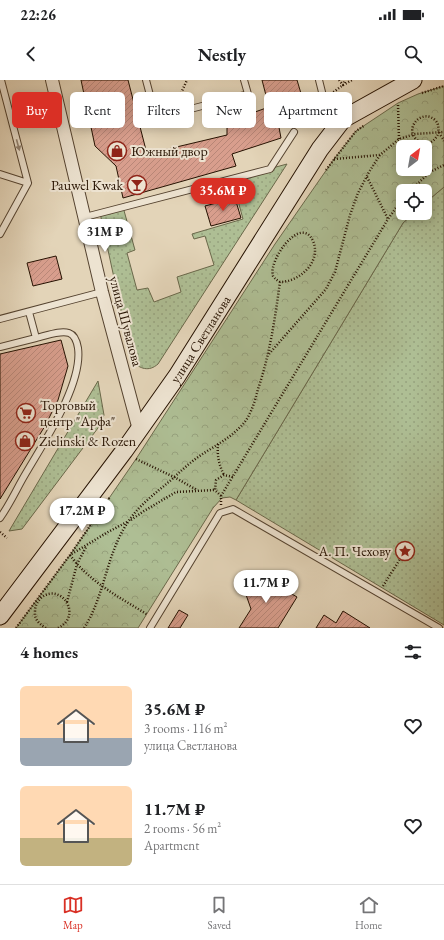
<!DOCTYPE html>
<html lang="en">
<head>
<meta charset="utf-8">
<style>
	:root { --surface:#fff; --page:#f6f6f6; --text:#202124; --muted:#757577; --line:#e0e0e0; --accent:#d93025 }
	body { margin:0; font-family:"EB Garamond",serif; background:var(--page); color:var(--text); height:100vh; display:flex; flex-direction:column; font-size:15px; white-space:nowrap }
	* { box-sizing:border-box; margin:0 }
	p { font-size:13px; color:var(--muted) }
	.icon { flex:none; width:22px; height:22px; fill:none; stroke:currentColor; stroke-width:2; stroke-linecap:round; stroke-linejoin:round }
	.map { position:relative; height:548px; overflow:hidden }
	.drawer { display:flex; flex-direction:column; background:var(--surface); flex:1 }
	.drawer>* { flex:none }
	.top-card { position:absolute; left:12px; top:12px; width:420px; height:36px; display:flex; gap:8px }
	.needle { width:26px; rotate:31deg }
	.controls { position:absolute; left:396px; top:60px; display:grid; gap:8px }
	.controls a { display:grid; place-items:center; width:36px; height:36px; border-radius:6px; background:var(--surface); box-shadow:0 2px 10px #0003; font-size:20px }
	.price { position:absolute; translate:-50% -34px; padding:0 9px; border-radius:14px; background:#fff; color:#222; font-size:13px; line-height:26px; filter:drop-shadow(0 1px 2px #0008) }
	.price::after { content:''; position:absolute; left:50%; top:24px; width:12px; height:9px; margin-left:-6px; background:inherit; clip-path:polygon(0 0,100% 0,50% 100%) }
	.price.on { background:var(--accent); color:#fff }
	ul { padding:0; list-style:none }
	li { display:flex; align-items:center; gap:12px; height:100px; padding:0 20px }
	li span { display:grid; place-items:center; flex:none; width:112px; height:80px; border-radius:6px; color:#555 }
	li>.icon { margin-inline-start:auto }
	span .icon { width:48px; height:48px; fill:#fffc; stroke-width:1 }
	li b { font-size:17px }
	h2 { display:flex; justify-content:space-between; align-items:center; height:48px; padding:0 20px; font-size:17px }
	.chip { padding:0 14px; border-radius:6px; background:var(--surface); box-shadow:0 2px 10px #0003; font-size:14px; line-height:36px }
	.chip.on { background:var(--accent); color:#fff }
	.status { display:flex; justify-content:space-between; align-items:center; height:28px; padding:0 20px; background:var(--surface); direction:ltr }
	.status svg { height:11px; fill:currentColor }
	header { display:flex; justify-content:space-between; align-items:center; height:52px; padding:0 20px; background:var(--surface); font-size:18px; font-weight:700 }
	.menu { display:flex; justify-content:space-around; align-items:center; height:56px; border-top:1px solid var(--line); background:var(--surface); font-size:11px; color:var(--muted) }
	.menu a { display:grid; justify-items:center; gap:2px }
	.menu .on { color:var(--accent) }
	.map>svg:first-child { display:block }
</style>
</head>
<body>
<div class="status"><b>22:26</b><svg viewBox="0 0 49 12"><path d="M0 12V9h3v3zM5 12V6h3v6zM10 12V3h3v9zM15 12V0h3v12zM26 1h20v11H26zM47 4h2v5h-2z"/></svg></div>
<header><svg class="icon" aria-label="back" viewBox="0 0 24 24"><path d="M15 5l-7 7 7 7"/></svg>Nestly<svg class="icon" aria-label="search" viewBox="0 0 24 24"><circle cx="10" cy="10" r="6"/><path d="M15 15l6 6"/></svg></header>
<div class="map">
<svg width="444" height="548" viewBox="0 0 444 548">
	<defs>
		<pattern id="grass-dots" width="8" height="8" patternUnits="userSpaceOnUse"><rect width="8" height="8" fill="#aebe94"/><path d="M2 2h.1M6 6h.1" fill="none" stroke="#96a27e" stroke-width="1.8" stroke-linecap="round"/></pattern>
		<pattern id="park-crowns" width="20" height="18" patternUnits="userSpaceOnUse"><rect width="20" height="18" fill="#aebe94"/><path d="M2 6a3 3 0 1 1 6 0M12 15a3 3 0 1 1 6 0" fill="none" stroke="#96a27e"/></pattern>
		<pattern id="building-hatch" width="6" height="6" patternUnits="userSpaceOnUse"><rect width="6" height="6" fill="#d89e8d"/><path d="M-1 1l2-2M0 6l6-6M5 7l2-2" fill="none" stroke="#b98778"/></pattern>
	</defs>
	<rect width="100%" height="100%" fill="#e3d4b8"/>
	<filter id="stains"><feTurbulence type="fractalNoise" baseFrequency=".005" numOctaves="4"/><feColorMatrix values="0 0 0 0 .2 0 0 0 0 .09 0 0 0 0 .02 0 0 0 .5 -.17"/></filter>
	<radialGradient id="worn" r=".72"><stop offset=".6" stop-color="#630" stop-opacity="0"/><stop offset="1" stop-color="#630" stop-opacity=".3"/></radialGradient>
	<path fill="url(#grass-dots)" stroke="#6a684a" d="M287,84L158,284C149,292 140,289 132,281L100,133L123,127L135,170L127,173L137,210L148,208L154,222L181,212L177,197L214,185L205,156L194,159L192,154L243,139L232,99Z
		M444,107V545L236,420L403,143L414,133H425V123Z
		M98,301L104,335L101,344L22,449L9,451Z"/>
	<path fill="url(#park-crowns)" stroke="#6a684a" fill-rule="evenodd" d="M444,6V107L425,123V111H403V133H414L403,143L236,420L230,417L222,418L213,428L138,548H16L70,475L136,379L275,164L334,79L356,51L398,23L418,14ZM403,67H425V89H403Z"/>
	<path fill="url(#building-hatch)" stroke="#251101" d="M81,0H128L147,74L227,55V42L269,27L262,0H297L305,27L277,37L281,58L232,74L236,86L123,118L116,86L95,66Z
		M235,118L241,138L211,146L205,126Z
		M56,176L62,199L33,206L27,183Z
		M61,260L68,286L58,320L45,346L0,419V274Z
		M254,492L297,517L278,548H239L251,529L244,509Z
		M179,530L188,535L180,548H168Z
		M343,531L370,548H316L324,535L336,543Z"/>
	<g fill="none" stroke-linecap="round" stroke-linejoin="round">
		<g stroke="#54422f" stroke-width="8">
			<path id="lane" d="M146,0L156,38L248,14L244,0
				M319,0L324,20L342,38
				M0,94L28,103
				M85,137L270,89L294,52
				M0,154L28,103L1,0
				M0,239L102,212
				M0,267L36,258
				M0,438C10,424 17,408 26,393C44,362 83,304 78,268C77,262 75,255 69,253C60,250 46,256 36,258L29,232
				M150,548L220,433L233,429L439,548"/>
		</g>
		<g stroke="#54422f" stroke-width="14">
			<path id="street" d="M52,0L102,212L139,350"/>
		</g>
		<g stroke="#251101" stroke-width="19">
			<g id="secondary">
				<path id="s1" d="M0,536L124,371L177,296L320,69L343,39L413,0"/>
			</g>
		</g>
		<path stroke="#251101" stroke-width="2.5" stroke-dasharray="1 2" stroke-linecap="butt" d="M339,0L343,5L345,0
			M422,13L444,6
			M331,14L343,5L352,0
			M176,24L187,0
			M398,25L399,59
			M439,52C437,57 434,61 429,63C424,64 420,63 417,60C403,48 423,27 436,41C439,45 438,48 439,52C440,55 443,58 444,61
			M334,79L380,75
			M326,90L356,51L365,45
			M367,97L388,139
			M410,111L430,92L444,85
			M269,274L326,209L335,192L350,135L358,113L369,92L380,75L399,59L415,54L444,52
			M218,364C217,376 219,385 224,395
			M136,379L174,397L197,410
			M221,416L215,410L216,400L224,395L233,397
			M221,425V416L388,139L403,118
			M131,440L144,431L176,412L215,410
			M127,442L108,452L70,475C89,502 121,518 148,535
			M0,452L7,458
			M383,506L402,476
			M67,522L77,484L86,467
			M16,548L70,475L110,417
			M46,548C39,544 34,539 35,531C35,525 38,521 42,517C62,503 83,536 58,548
			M84,548C105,516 106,474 128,442C139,425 156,413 171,400C179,393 186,386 194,380C210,368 229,360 243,344C251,335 255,321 258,309C270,274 275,238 280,202C299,202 322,182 313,161C301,134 268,180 273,196C275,199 277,200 280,202"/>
		<use href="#lane" stroke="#ede3d1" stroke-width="6"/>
		<use href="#street" stroke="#ede3d1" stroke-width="12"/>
		<use href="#secondary" stroke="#ede3d1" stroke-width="17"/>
	</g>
	<defs><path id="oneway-solid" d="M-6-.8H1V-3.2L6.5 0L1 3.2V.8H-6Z"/></defs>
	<use fill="#938473" href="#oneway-solid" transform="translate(18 65) rotate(75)"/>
	<defs>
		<g id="shop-ring" transform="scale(1)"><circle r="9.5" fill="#ede3d1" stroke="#8f2418" stroke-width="1.5"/><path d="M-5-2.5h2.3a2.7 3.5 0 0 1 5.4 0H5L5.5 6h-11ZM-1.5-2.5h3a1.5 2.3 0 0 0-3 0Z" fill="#8f2418"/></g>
		<g id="bar-ring" transform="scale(1)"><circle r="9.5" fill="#ede3d1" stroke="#8f2418" stroke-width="1.5"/><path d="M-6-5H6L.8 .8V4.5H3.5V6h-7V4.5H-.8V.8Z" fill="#8f2418"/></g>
		<g id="supermarket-ring" transform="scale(1)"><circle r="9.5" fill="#ede3d1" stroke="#8f2418" stroke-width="1.5"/><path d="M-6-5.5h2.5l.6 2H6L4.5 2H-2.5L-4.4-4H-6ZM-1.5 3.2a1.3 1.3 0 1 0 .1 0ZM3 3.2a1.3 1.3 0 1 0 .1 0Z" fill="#8f2418"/></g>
		<g id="sight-ring" transform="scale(1)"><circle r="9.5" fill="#ede3d1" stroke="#8f2418" stroke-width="1.5"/><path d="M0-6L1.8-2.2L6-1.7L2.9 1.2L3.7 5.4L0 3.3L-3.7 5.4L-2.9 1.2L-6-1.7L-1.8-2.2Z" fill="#8f2418"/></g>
	</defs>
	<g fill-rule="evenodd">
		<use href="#shop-ring" x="117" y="71"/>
		<use href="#bar-ring" x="137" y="105"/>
		<use href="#supermarket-ring" x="26" y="333"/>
		<use href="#shop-ring" x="25" y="361"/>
		<use href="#sight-ring" x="405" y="471"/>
	</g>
	<g text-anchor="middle" stroke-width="4" stroke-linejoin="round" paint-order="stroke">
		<g font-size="14" fill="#251101" stroke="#ede3d1" text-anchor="start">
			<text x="131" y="76">Южный двор</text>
			<text x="123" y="110" text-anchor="end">Pauwel Kwak</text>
			<text x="40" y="330">Торговый<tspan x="40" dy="16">центр "Арфа"</tspan></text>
			<text x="39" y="366">Zielinski &amp; Rozen</text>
			<text x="391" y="476" text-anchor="end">А. П. Чехову</text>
		</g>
		<g font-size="14" fill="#251101" stroke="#ede3d1">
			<text transform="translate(126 241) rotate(75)" y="5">улица Шувалова</text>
			<text dy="5" stroke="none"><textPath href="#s1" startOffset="342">улица Светланова</textPath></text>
		</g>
	</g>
	<rect width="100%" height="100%" filter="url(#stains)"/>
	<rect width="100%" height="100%" fill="url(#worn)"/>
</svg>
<div class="controls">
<a><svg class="needle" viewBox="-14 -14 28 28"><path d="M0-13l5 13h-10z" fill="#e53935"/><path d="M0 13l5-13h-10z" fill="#757577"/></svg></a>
<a><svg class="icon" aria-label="locate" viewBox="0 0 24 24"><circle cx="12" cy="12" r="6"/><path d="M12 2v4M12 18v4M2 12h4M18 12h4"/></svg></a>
</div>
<b class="price on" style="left:223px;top:132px">35.6M ₽</b>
<b class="price" style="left:105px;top:173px">31M ₽</b>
<b class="price" style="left:82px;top:452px">17.2M ₽</b>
<b class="price" style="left:266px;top:524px">11.7M ₽</b>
<div class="top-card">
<a class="chip on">Buy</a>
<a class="chip">Rent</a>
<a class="chip">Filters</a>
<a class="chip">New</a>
<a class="chip">Apartment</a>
</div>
</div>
<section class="drawer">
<h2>4 homes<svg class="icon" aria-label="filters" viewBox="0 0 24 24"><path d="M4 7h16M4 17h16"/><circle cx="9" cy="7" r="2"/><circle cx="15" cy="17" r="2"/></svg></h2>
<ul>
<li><span style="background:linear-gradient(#ffd9b3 65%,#9aa5b1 0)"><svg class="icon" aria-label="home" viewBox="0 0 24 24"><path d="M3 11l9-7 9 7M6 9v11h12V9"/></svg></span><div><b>35.6M ₽</b><p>3 rooms · 116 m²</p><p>улица Светланова</p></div><svg class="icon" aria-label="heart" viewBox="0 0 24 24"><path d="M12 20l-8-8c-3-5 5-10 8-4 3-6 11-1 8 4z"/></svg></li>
<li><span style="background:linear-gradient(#ffd9b3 65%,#c2b280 0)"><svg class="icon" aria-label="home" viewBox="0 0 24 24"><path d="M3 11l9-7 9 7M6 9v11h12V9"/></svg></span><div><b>11.7M ₽</b><p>2 rooms · 56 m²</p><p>Apartment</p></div><svg class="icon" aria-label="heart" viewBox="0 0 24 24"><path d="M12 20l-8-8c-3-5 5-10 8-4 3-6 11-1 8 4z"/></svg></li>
</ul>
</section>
<nav class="menu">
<a class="on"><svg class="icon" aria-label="map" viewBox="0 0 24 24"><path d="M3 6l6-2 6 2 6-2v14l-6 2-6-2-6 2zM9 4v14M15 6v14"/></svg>Map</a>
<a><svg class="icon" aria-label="saved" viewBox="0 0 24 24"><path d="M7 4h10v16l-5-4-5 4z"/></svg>Saved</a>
<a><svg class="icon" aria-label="home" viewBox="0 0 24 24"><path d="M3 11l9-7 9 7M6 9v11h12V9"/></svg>Home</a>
</nav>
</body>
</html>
